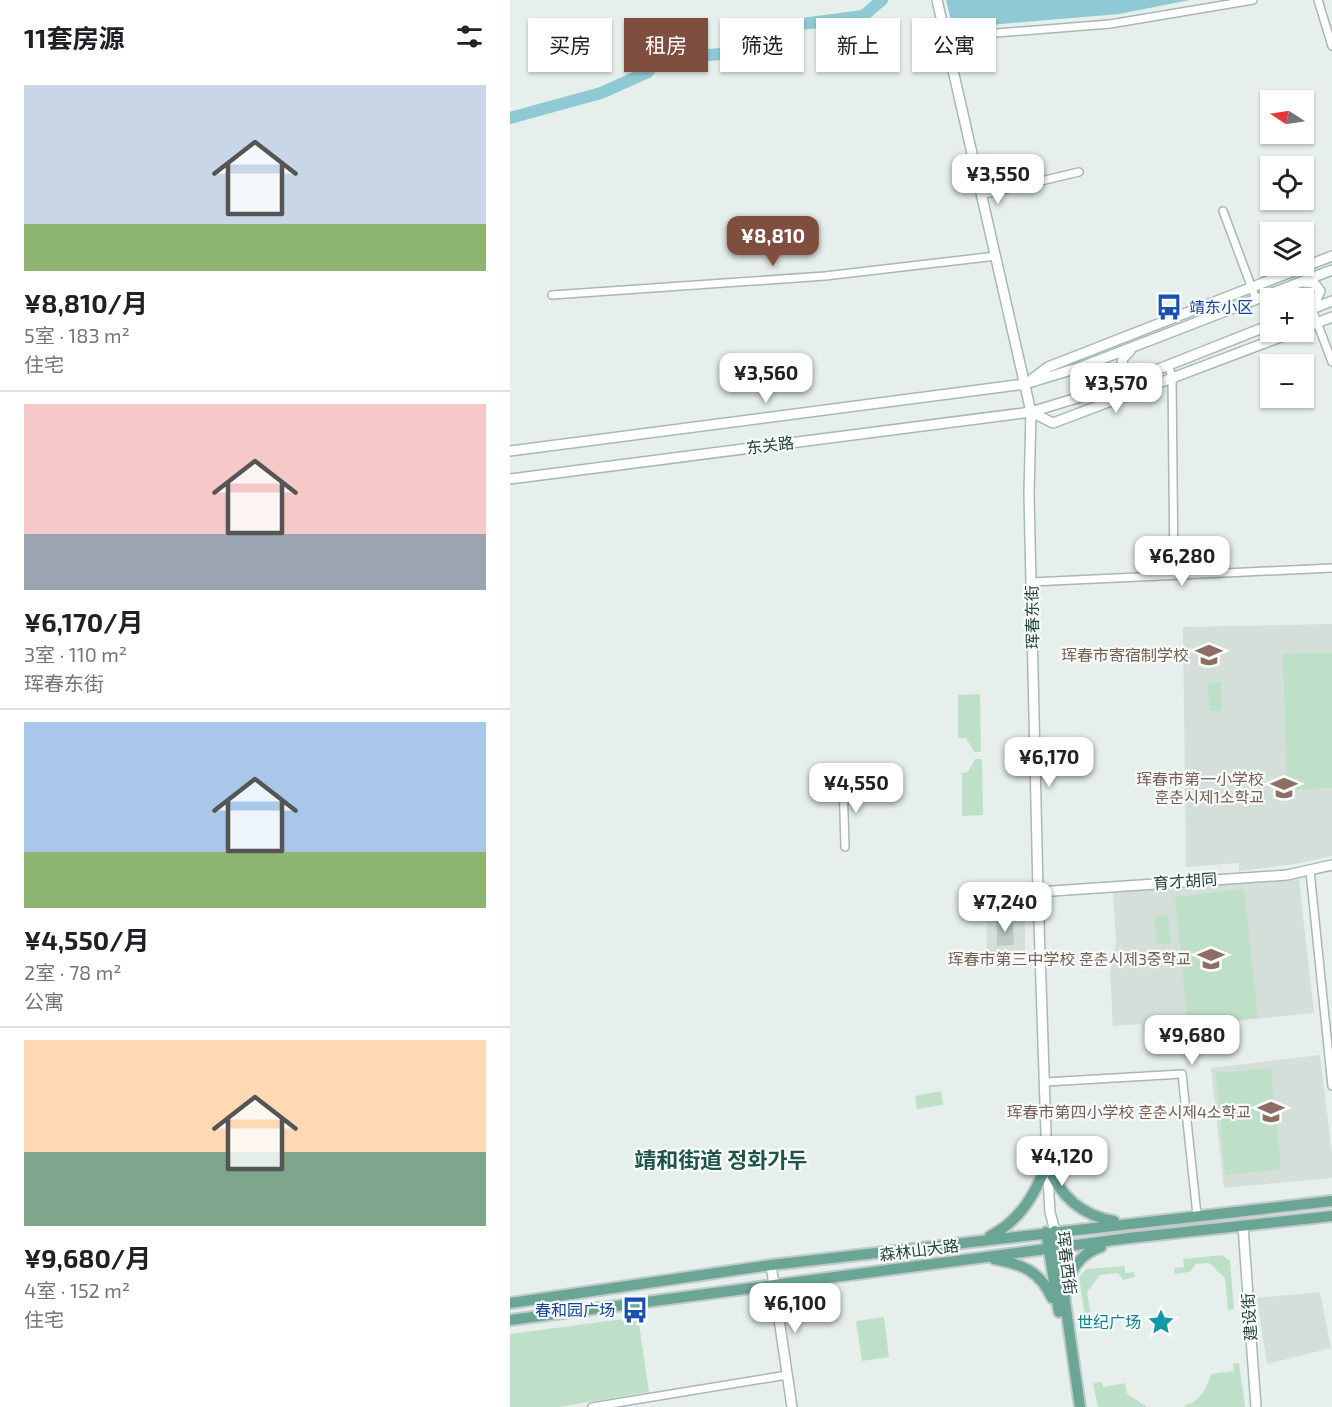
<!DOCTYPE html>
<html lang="zh">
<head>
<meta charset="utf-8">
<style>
	:root { --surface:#fff; --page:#f6f6f6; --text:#202124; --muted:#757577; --line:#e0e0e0; --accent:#7f4e3f }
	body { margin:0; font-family:"Exo 2","Noto Sans SC","Noto Sans KR",sans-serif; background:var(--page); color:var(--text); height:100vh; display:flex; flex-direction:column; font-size:22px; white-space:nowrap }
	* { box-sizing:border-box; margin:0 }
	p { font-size:20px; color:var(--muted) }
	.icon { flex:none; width:33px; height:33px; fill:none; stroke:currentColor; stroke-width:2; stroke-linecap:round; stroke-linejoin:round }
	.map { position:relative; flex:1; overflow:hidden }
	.details { display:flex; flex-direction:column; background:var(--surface); width:510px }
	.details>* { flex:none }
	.top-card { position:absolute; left:18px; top:18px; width:570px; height:54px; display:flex; gap:12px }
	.needle { width:39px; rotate:282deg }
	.fabs { position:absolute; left:750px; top:90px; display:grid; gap:12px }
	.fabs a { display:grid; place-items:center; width:54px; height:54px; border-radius:0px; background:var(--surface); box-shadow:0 2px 4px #0004; font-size:30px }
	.price { position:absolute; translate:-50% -51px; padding:0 14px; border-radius:12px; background:#fff; color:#222; font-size:20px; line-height:39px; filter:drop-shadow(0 2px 3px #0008) }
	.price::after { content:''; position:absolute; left:50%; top:36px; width:18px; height:14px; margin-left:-9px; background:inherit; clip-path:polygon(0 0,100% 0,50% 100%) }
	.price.on { background:var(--accent); color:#fff }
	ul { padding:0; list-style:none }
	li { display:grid; align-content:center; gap:12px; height:318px; padding:0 24px }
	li+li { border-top:2px solid var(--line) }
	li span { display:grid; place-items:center; height:186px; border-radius:0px; color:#555 }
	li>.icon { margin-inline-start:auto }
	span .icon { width:108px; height:108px; fill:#fffc; stroke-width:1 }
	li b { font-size:26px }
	h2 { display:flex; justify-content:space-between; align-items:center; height:72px; padding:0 24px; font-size:26px }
	.tag { padding:0 21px; border-radius:0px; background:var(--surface); box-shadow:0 2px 4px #0004; font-size:21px; line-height:54px }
	.tag.on { background:var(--accent); color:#fff }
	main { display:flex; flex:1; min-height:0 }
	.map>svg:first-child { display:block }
</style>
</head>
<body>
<main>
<section class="details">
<h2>11套房源<svg class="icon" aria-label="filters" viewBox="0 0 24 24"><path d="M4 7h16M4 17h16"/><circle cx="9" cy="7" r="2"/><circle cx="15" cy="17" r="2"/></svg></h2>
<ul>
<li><span style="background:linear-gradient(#c9d6e8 75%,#8fb573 0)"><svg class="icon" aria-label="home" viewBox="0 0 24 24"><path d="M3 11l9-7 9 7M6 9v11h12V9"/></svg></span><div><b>¥8,810/月</b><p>5室 · 183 m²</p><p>住宅</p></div></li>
<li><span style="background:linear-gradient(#f6c9c9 70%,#9aa5b1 0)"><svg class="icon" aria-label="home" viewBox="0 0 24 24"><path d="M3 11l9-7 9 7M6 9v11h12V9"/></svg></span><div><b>¥6,170/月</b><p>3室 · 110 m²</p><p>珲春东街</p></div></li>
<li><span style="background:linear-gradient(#a9c7e8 70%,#8fb573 0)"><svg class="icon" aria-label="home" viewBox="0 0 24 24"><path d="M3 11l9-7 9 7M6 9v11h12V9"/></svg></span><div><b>¥4,550/月</b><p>2室 · 78 m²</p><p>公寓</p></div></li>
<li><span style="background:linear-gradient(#ffd9b3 60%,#7fa58c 0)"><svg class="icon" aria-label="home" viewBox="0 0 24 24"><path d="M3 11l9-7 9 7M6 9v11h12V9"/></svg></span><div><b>¥9,680/月</b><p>4室 · 152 m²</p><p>住宅</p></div></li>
</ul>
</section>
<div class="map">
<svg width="822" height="1407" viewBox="0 0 822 1407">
	<rect width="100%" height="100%" fill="#e6efeb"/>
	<path fill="#d4dfda" d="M822,624V856L785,864L729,871V863L676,867L673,627Z
		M789,879L804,1013L634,1030L632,1024L603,1026L600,973L606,944L603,892Z
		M515,908V956L477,957L476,909Z
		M810,1055L822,1155V1178L714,1188L701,1068Z
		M810,1292L821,1348L757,1364L747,1298Z"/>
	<path fill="#bfe0c8" d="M822,653V788L777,790L773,654Z
		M711,682L712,711H699L698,683Z
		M470,694L471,752H464L456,738H448V695Z
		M465,759H472L473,815L452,816V773L458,772Z
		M734,889L748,1018L678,1025L665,897Z
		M658,915L661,943L647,944L644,917Z
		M761,1068L771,1169L715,1175L706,1073Z
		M431,1091L433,1105L407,1109L405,1096Z
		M712,1255L720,1261L724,1309L718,1310L715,1278L699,1263L686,1264L680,1272L665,1274L664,1268L674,1267L673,1259Z
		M615,1266V1273L624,1272L625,1277L613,1280L608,1273L590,1275L577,1292L583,1329H577L569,1277L576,1269Z
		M128,1317L139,1392L48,1407H0V1334Z
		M374,1317L379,1357L352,1361L346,1321Z
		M729,1363L735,1407H675V1405C690,1402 697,1388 701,1374L724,1371L723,1364Z
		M592,1382L593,1387L615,1383L617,1394L638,1407H588L583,1383Z"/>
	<path fill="#8ec9d4" d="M436,0H680L609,14L443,28Z"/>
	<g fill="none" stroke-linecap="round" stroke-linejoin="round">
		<path stroke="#8ec9d4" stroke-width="12" d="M0,118L91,93L138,72L152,51L165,46L199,55L235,52L262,28L353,16L372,0"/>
	</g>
	<path fill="#bbcac4" stroke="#b8c9c2" stroke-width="1.5" d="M487,921H502L503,944L488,945Z"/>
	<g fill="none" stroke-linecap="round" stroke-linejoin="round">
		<g stroke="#a8b8b2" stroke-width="10">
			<path id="street" d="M808,0L822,46
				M435,37L600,24L743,0
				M471,195L569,172
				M713,211L746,299
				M42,295L315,276L486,256
				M802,309L822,362
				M658,365L662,376L664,575
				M521,582L822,568
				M333,781L335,847
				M800,871L822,1086
				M536,1082L672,1074L687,1215
				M82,1407L277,1375"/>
		</g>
		<g stroke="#a4bbb3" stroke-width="12">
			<path id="secondary" d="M427,0L521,412L519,494L528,892L537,1164L540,1212L545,1231
				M794,282L804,283L810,291L802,309
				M794,312L822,301
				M794,328L822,317
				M620,351L613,358L611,369L619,376H627
				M522,379L538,367L822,256
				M521,412L543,423L784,332
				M0,451L515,384L571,367L822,270
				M0,479L521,412L603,387L760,325
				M528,892L777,875L822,865
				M733,1226L746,1407
				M261,1265L282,1407"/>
		</g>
		<g stroke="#c2cac8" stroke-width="14">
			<path id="primary" d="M537,1164C549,1195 570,1215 604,1221
				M545,1231L570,1407
				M536,1232L549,1312
				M480,1236C510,1221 525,1194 537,1164
				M484,1259C512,1264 530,1271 542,1298
				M556,1293C557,1272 571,1253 591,1247
				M0,1303L261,1265L822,1201
				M0,1320L619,1238L822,1216"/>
		</g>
		<use href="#street" stroke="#fff" stroke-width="7"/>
		<use href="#secondary" stroke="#fff" stroke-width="9"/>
		<use href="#primary" stroke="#6aa596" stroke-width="10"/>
	</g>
	<defs>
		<g id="bus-bare" transform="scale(2.07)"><path d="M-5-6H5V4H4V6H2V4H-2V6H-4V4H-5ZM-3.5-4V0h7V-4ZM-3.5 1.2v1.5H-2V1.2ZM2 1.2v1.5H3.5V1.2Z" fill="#1a4fb4" stroke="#f7fbf9" stroke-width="2.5" paint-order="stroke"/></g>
		<g id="school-bare" transform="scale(2.07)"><path d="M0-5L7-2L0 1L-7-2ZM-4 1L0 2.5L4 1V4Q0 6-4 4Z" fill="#8d6e63" stroke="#f7fbf9" stroke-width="2.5" paint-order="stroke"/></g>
		<g id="sight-bare" transform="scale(2.07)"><path d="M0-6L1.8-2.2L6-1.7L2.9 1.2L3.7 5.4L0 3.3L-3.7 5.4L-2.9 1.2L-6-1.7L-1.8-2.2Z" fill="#0f9aa8" stroke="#f7fbf9" stroke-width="2.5" paint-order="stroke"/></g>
	</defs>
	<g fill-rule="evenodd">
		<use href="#bus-bare" x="659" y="307"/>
		<use href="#school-bare" x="699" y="655"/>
		<use href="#school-bare" x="774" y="788"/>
		<use href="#school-bare" x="701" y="959"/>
		<use href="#school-bare" x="761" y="1112"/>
		<use href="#bus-bare" x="125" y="1310"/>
		<use href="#sight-bare" x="651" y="1322"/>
	</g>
	<g text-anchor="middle" stroke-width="4.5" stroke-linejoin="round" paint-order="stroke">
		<g font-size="16" fill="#164399" stroke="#f7fbf9" text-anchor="start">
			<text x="679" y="313">靖东小区</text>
			<text x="105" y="1316" text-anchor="end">春和园广场</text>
		</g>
		<g font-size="16" fill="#24423a" stroke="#f7fbf9">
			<text transform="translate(260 445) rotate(-7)" y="6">东关路</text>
			<text transform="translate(522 617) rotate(-91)" y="6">珲春东街</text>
			<text transform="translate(675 881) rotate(-4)" y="6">育才胡同</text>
			<text transform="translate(409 1250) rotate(-7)" y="6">森林山大路</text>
			<text transform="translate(557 1263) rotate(83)" y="6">珲春西街</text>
			<text transform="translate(739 1317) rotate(-94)" y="6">建设街</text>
		</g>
		<g font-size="16" fill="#785e54" stroke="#f7fbf9" text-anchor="end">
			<text x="679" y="661">珲春市寄宿制学校</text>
			<text x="754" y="785">珲春市第一小学校<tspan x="754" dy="18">훈춘시제1소학교</tspan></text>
			<text x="681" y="965">珲春市第三中学校 훈춘시제3중학교</text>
			<text x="741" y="1118">珲春市第四小学校 훈춘시제4소학교</text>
		</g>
		<g font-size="16" fill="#0d838f" stroke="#f7fbf9" text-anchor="end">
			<text x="631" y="1328">世纪广场</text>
		</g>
		<g font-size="22" font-weight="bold" fill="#1f5548" stroke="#f7fbf9">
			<text x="211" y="1168">靖和街道 정화가두</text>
		</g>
	</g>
</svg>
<div class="fabs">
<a><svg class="needle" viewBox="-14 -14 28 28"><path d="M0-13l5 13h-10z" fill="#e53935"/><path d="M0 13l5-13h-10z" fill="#757577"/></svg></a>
<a><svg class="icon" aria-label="locate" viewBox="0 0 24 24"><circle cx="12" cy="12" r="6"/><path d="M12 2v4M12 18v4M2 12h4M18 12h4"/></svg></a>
<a><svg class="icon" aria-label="layers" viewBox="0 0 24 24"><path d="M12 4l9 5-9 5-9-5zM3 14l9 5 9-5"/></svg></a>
<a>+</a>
<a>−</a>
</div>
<b class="price" style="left:488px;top:205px">¥3,550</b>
<b class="price on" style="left:263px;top:267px">¥8,810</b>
<b class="price" style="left:256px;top:404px">¥3,560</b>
<b class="price" style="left:606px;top:414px">¥3,570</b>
<b class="price" style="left:672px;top:587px">¥6,280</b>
<b class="price" style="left:539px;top:788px">¥6,170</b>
<b class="price" style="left:346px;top:814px">¥4,550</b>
<b class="price" style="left:495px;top:933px">¥7,240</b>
<b class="price" style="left:682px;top:1066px">¥9,680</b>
<b class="price" style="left:552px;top:1187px">¥4,120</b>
<b class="price" style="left:285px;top:1334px">¥6,100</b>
<div class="top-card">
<a class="tag">买房</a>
<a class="tag on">租房</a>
<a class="tag">筛选</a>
<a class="tag">新上</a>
<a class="tag">公寓</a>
</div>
</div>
</main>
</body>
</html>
